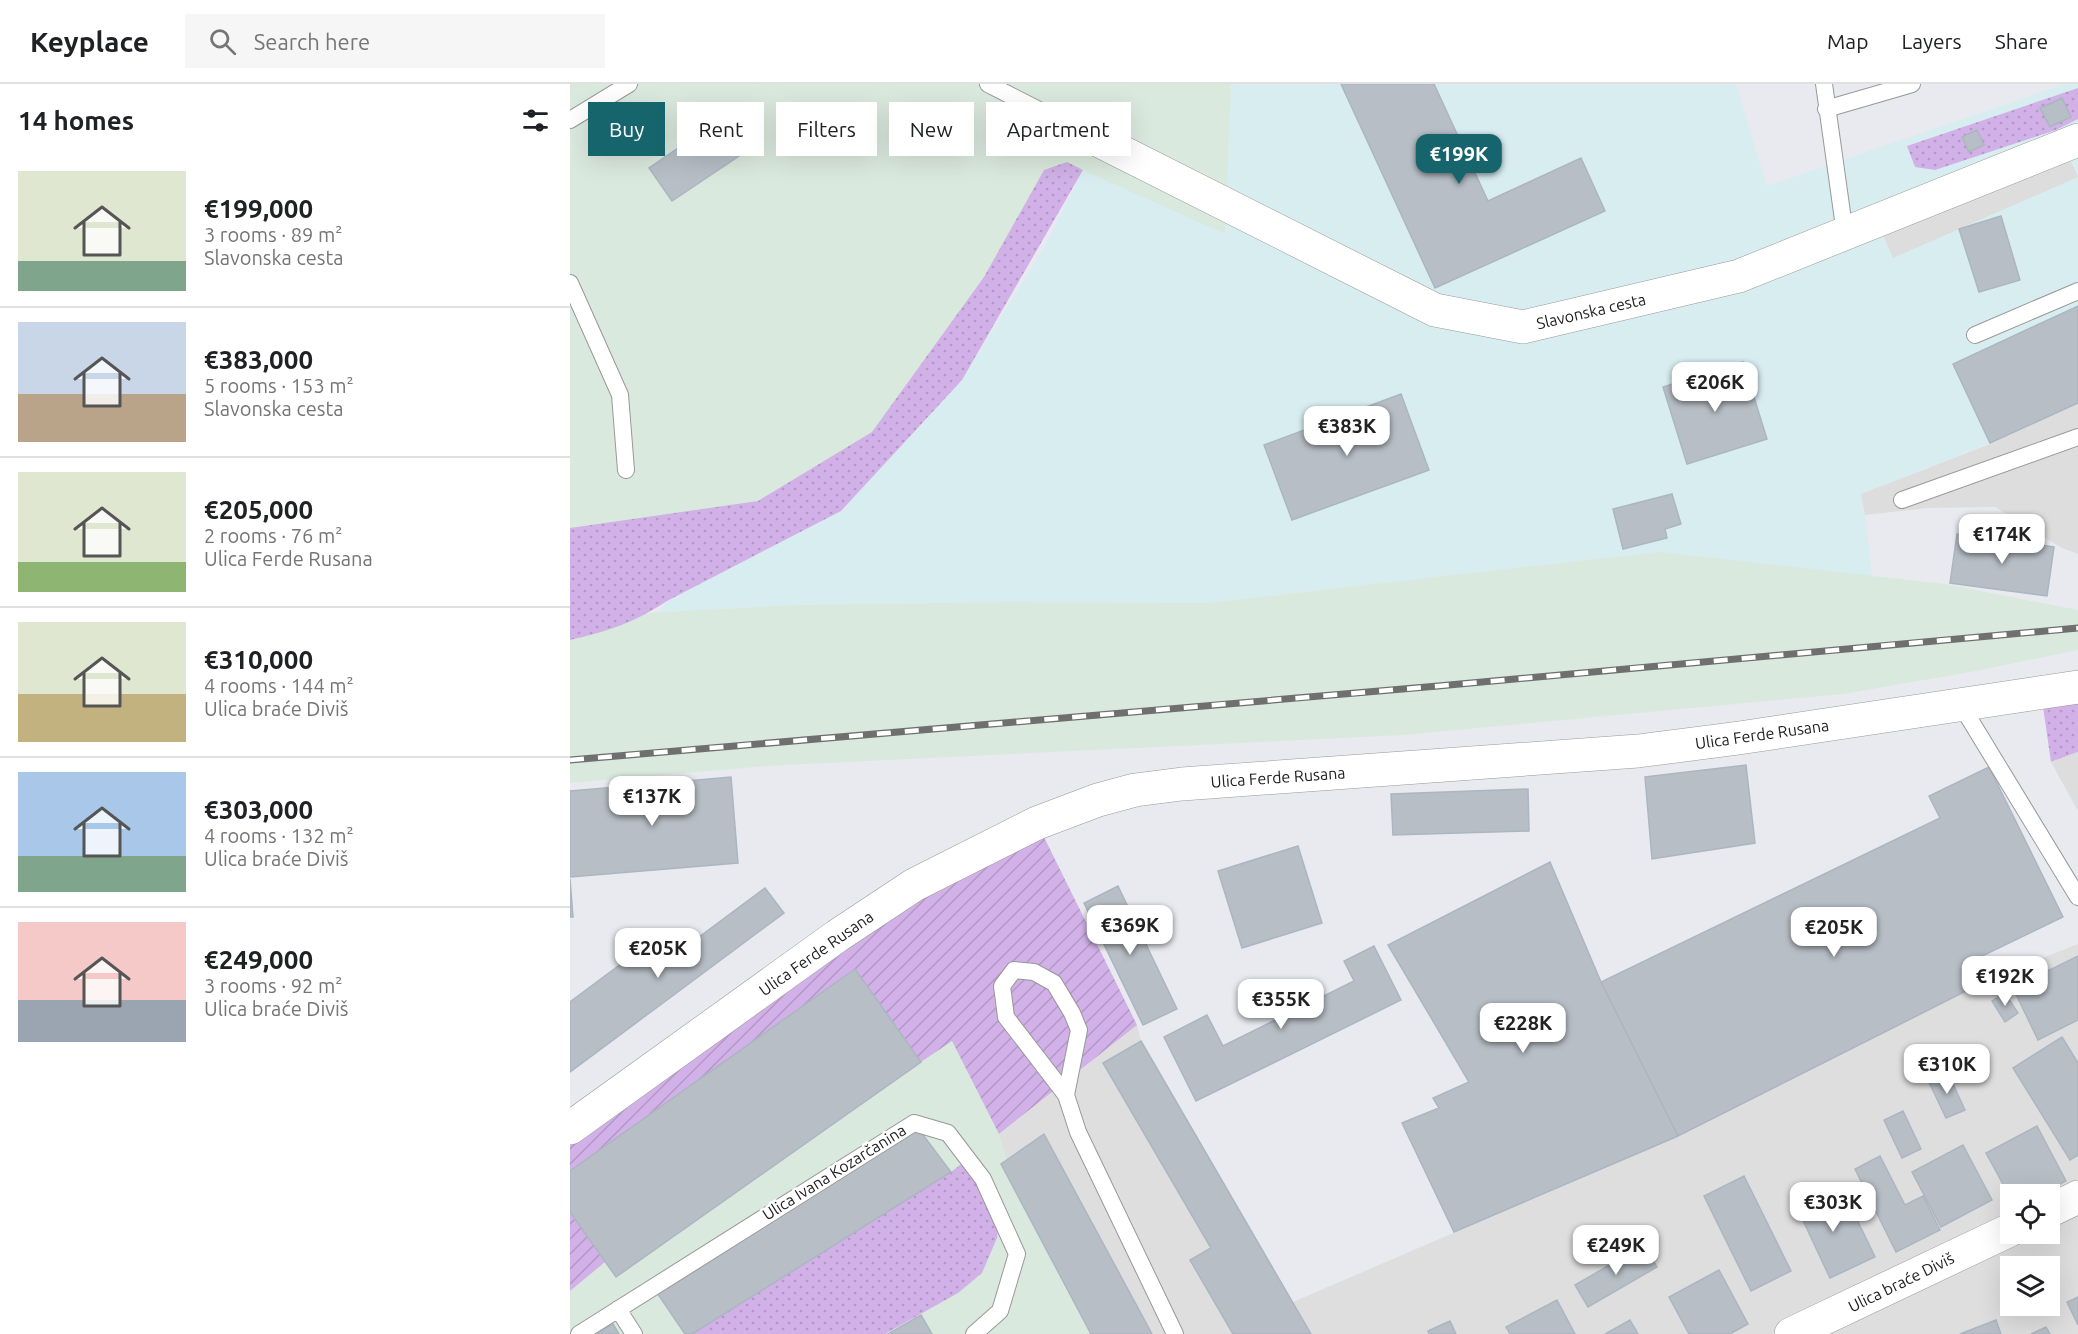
<!DOCTYPE html>
<html lang="en">
<head>
<meta charset="utf-8">
<style>
	:root { --surface:#fff; --page:#f6f6f6; --text:#202124; --muted:#757577; --line:#e0e0e0; --accent:#16656d }
	body { margin:0; font-family:Ubuntu,sans-serif; background:var(--page); color:var(--text); height:100vh; display:flex; flex-direction:column; font-size:22px; white-space:nowrap }
	* { box-sizing:border-box; margin:0 }
	p { font-size:20px; color:var(--muted) }
	.icon { flex:none; width:33px; height:33px; fill:none; stroke:currentColor; stroke-width:2; stroke-linecap:round; stroke-linejoin:round }
	.map { position:relative; flex:1; overflow:hidden }
	.details { display:flex; flex-direction:column; background:var(--surface); width:570px }
	.details>* { flex:none }
	.guide { position:absolute; left:18px; top:18px; width:570px; height:54px; display:flex; gap:12px }
	.tools { position:absolute; left:1430px; top:1100px; display:grid; gap:12px }
	.tools a { display:grid; place-items:center; width:60px; height:60px; border-radius:0px; background:var(--surface); box-shadow:0 6px 24px #0002; font-size:30px }
	.price { position:absolute; translate:-50% -51px; padding:0 14px; border-radius:12px; background:#fff; color:#222; font-size:20px; line-height:39px; filter:drop-shadow(0 2px 3px #0008) }
	.price::after { content:''; position:absolute; left:50%; top:36px; width:18px; height:14px; margin-left:-9px; background:inherit; clip-path:polygon(0 0,100% 0,50% 100%) }
	.price.active { background:var(--accent); color:#fff }
	ul { padding:0; list-style:none }
	li { display:flex; align-items:center; gap:18px; height:150px; padding:0 18px }
	li+li { border-top:2px solid var(--line) }
	li span { display:grid; place-items:center; flex:none; width:168px; height:120px; border-radius:0px; color:#555 }
	li>.icon { margin-inline-start:auto }
	span .icon { width:72px; height:72px; fill:#fffc; stroke-width:1 }
	li b { font-size:26px }
	h2 { display:flex; justify-content:space-between; align-items:center; height:72px; padding:0 18px; font-size:26px }
	.chip { padding:0 21px; border-radius:0px; background:var(--surface); box-shadow:0 6px 24px #0002; font-size:21px; line-height:54px }
	.chip.active { background:var(--accent); color:#fff }
	header { display:flex; align-items:center; gap:36px; box-sizing:border-box; height:84px; padding:0 30px; background:var(--surface); border-bottom:2px solid var(--line) }
	header strong { font-size:28px }
	nav { display:flex; gap:33px; margin-inline-start:auto; font-size:21px }
	.search { width:420px; height:54px; background:var(--page); display:flex; align-items:center; gap:15px; box-sizing:border-box; padding:0 21px; border-radius:0px; color:var(--muted); font-size:22px }
	main { display:flex; flex:1; min-height:0 }
	.map>svg:first-child { display:block }
</style>
</head>
<body>
<header>
<strong>Keyplace</strong>
<div class="search"><svg class="icon" aria-label="search" viewBox="0 0 24 24"><circle cx="10" cy="10" r="6"/><path d="M15 15l6 6"/></svg>Search here</div>
<nav><a>Map</a><a>Layers</a><a>Share</a></nav>
</header>
<main>
<section class="details">
<h2>14 homes<svg class="icon" aria-label="filters" viewBox="0 0 24 24"><path d="M4 7h16M4 17h16"/><circle cx="9" cy="7" r="2"/><circle cx="15" cy="17" r="2"/></svg></h2>
<ul>
<li><span style="background:linear-gradient(#dfe7d0 75%,#7fa58c 0)"><svg class="icon" aria-label="home" viewBox="0 0 24 24"><path d="M3 11l9-7 9 7M6 9v11h12V9"/></svg></span><div><b>€199,000</b><p>3 rooms · 89 m²</p><p>Slavonska cesta</p></div></li>
<li><span style="background:linear-gradient(#c9d6e8 60%,#b9a48a 0)"><svg class="icon" aria-label="home" viewBox="0 0 24 24"><path d="M3 11l9-7 9 7M6 9v11h12V9"/></svg></span><div><b>€383,000</b><p>5 rooms · 153 m²</p><p>Slavonska cesta</p></div></li>
<li><span style="background:linear-gradient(#dfe7d0 75%,#8fb573 0)"><svg class="icon" aria-label="home" viewBox="0 0 24 24"><path d="M3 11l9-7 9 7M6 9v11h12V9"/></svg></span><div><b>€205,000</b><p>2 rooms · 76 m²</p><p>Ulica Ferde Rusana</p></div></li>
<li><span style="background:linear-gradient(#dfe7d0 60%,#c2b280 0)"><svg class="icon" aria-label="home" viewBox="0 0 24 24"><path d="M3 11l9-7 9 7M6 9v11h12V9"/></svg></span><div><b>€310,000</b><p>4 rooms · 144 m²</p><p>Ulica braće Diviš</p></div></li>
<li><span style="background:linear-gradient(#a9c7e8 70%,#7fa58c 0)"><svg class="icon" aria-label="home" viewBox="0 0 24 24"><path d="M3 11l9-7 9 7M6 9v11h12V9"/></svg></span><div><b>€303,000</b><p>4 rooms · 132 m²</p><p>Ulica braće Diviš</p></div></li>
<li><span style="background:linear-gradient(#f6c9c9 65%,#9aa5b1 0)"><svg class="icon" aria-label="home" viewBox="0 0 24 24"><path d="M3 11l9-7 9 7M6 9v11h12V9"/></svg></span><div><b>€249,000</b><p>3 rooms · 92 m²</p><p>Ulica braće Diviš</p></div></li>
</ul>
</section>
<div class="map">
<svg width="1508" height="1250" viewBox="0 0 1508 1250">
	<defs>
		<pattern id="grass-dots" width="8" height="8" patternUnits="userSpaceOnUse" patternTransform="scale(1.5)"><rect width="8" height="8" fill="#d1b1e7"/><path d="M2 2h.1M6 6h.1" fill="none" stroke="#b398c6" stroke-width="1.8" stroke-linecap="round"/></pattern>
		<pattern id="garden-furrows" width="10" height="10" patternUnits="userSpaceOnUse" patternTransform="scale(1.5)"><rect width="10" height="10" fill="#d1b1e7"/><path d="M-1 1l2-2M0 10L10 0M9 11l2-2" fill="none" stroke="#b398c6"/></pattern>
	</defs>
	<rect width="100%" height="100%" fill="#e8eaf0"/>
	<path fill="#dedede" fill-rule="evenodd" d="M1508,860V1250H404L398,1075L567,941L571,957L723,1218L1108,1052L1420,895ZM1440,1110H1479V1149H1440ZM1440,1182H1479V1221H1440Z"/>
	<path fill="#d8edf0" d="M661,0H1166L1197,102L1495,0H1508V319L1420,359L1291,410L1295,431L1302,492L1091,468L635,519L433,518L228,521L89,528L97,517L271,427L392,296L475,162L513,86L655,149Z"/>
	<path fill="#dae9de" d="M0,0H661L655,150L497,79L320,355L0,529Z
		M1091,468L1375,500L1508,526V566L1406,587L1273,610L833,651L196,682L0,699V541L89,528L228,521L433,518L635,519Z
		M267,852L350,977L382,956L429,1050L437,1076L431,1080L520,1248L516,1250H0V1044Z"/>
	<path fill="url(#grass-dots)" d="M1508,4V35L1486,46L1365,86L1345,83L1337,62Z
		M497,78L513,86L392,296L271,427L97,517C64,539 38,547 0,556V444L188,417L302,348L414,193L474,86Z
		M1508,604V668L1481,678L1471,609Z
		M398,1075L429,1130L427,1154L412,1189L388,1209L315,1250H122L381,1088Z"/>
	<path fill="url(#garden-furrows)" d="M467,739L567,941L429,1050L382,957L351,978L285,885L0,1087V1044Z
		M0,1128L35,1178L0,1207Z"/>
	<path fill="#ddd" d="M1494,62L1508,93L1323,174L1307,137Z
		M1508,319V470L1492,464L1425,423L1358,424L1295,431L1291,410L1420,360Z
		M1508,668V727L1481,678Z"/>
	<path fill="#b7bec5" stroke="#abb6c2" stroke-width="1.5" d="M771,0H864L918,117L1011,74L1035,127L865,204Z
		M1492,14L1501,33L1480,43L1470,24Z
		M155,32L178,66L102,117L79,84Z
		M1407,46L1414,61L1399,68L1392,53Z
		M1431,132L1450,196L1409,208L1389,145Z
		M1508,222V319L1420,359L1383,280Z
		M1173,278L1197,355L1117,380L1093,303Z
		M831,310L859,386L722,436L694,361Z
		M1102,410L1111,440L1095,445L1097,454L1053,465L1043,425Z
		M1387,450L1484,463L1477,512L1380,499Z
		M1176,681L1185,759L1082,775L1075,693Z
		M1419,683L1493,833L1410,873L1420,895L1108,1052L1031,898L1370,734L1359,712Z
		M161,693L168,779L0,793V707Z
		M958,705L959,747L823,751L821,710Z
		M728,762L752,839L672,864L648,787Z
		M980,778L1031,898L1108,1052L884,1148L832,1039L869,1024L863,1014L899,998L818,861Z
		M0,795L3,833H0Z
		M548,802L607,925L573,941L514,819Z
		M195,804L214,829L0,988V918L71,865L86,885Z
		M804,862L831,916L626,1017L594,953L637,931L653,962L784,897L774,877Z
		M1508,872V936L1468,956L1443,904Z
		M285,885L351,978L46,1193L0,1128V1087Z
		M1435,909L1448,929L1435,938L1422,917Z
		M1492,953L1508,979V1071L1500,1076L1443,984Z
		M571,957L741,1250H663L620,1176L641,1164L533,979Z
		M1377,987L1395,1026L1376,1034L1358,996Z
		M1333,1027L1351,1065L1332,1074L1314,1036Z
		M344,1039L381,1088L122,1250H115L83,1203Z
		M1467,1042L1496,1097L1472,1110H1440V1113L1416,1069Z
		M474,1050L582,1250H521L431,1080Z
		M1393,1061L1422,1116L1371,1143L1342,1088Z
		M1310,1072L1335,1121L1353,1112L1370,1146L1326,1168L1285,1085Z
		M1174,1092L1221,1187L1181,1207L1134,1112Z
		M1243,1102L1256,1130L1279,1119L1305,1173L1260,1194L1221,1111Z
		M1074,1161L1087,1183L1018,1223L1005,1201Z
		M1149,1186L1178,1240L1160,1250H1119L1099,1213Z
		M1508,1213V1241L1497,1218Z
		M987,1216L1005,1250H940L936,1243Z
		M351,1231L362,1250H318Z
		M1060,1236L1068,1250H1035Z
		M1426,1236L1431,1250H1390Z
		M880,1237L886,1250H859L858,1247Z
		M43,1240L49,1250H27Z
		M1476,1243L1480,1250H1461Z"/>
	<g fill="none" stroke-linecap="round" stroke-linejoin="round">
		<g stroke="#989898" stroke-width="18">
			<path id="lane" d="M418,0L520,52
				M1254,0L1275,150
				M1256,25L1342,0
				M0,36L59,0
				M0,199L50,311L56,386
				M1405,251L1508,207
				M1332,416L1508,353
				M1391,621L1508,813
				M496,1011L509,946L502,929L484,899L464,888L444,886L432,902L436,933L496,1011L508,1048L605,1250
				M48,1225L64,1250
				M9,1250L344,1039L378,1049L413,1095L447,1170L430,1227L404,1250"/>
		</g>
		<g stroke="#989898" stroke-width="34">
			<path id="street" d="M520,52L865,226L953,243L1169,192L1508,56
				M0,1044L267,852L344,801L467,739L528,716L565,706L612,700L1068,667L1169,654L1508,603
				M1479,1127L1508,1113
				M1221,1250L1440,1146"/>
		</g>
		<use href="#lane" stroke="#fff" stroke-width="16"/>
		<use href="#street" stroke="#fff" stroke-width="33"/>
		<g stroke="#6f6f6f" stroke-width="7">
			<path id="rail" d="M0,676L868,602L1508,544"/>
		</g>
		<use href="#rail" stroke="#fff" stroke-width="4.5" stroke-dasharray="14" stroke-linecap="butt"/>
	</g>
	<g text-anchor="middle" stroke-width="5" stroke-linejoin="round" paint-order="stroke">
		<g font-size="16" fill="#212121" stroke="#fff">
			<text transform="translate(1021 227) rotate(-13)" y="6">Slavonska cesta</text>
			<text transform="translate(1192 650) rotate(-8)" y="6">Ulica Ferde Rusana</text>
			<text transform="translate(708 693) rotate(-4)" y="6">Ulica Ferde Rusana</text>
			<text transform="translate(246 869) rotate(-35)" y="6">Ulica Ferde Rusana</text>
			<text transform="translate(264 1088) rotate(-32)" y="6">Ulica Ivana Kozarčanina</text>
			<text transform="translate(1331 1198) rotate(-26)" y="6">Ulica braće Diviš</text>
		</g>
	</g>
</svg>
<div class="tools">
<a><svg class="icon" aria-label="locate" viewBox="0 0 24 24"><circle cx="12" cy="12" r="6"/><path d="M12 2v4M12 18v4M2 12h4M18 12h4"/></svg></a>
<a><svg class="icon" aria-label="layers" viewBox="0 0 24 24"><path d="M12 4l9 5-9 5-9-5zM3 14l9 5 9-5"/></svg></a>
</div>
<b class="price active" style="left:889px;top:101px">€199K</b>
<b class="price" style="left:1145px;top:329px">€206K</b>
<b class="price" style="left:777px;top:373px">€383K</b>
<b class="price" style="left:1432px;top:481px">€174K</b>
<b class="price" style="left:82px;top:743px">€137K</b>
<b class="price" style="left:560px;top:872px">€369K</b>
<b class="price" style="left:1264px;top:874px">€205K</b>
<b class="price" style="left:88px;top:895px">€205K</b>
<b class="price" style="left:1435px;top:923px">€192K</b>
<b class="price" style="left:711px;top:946px">€355K</b>
<b class="price" style="left:953px;top:970px">€228K</b>
<b class="price" style="left:1377px;top:1011px">€310K</b>
<b class="price" style="left:1263px;top:1149px">€303K</b>
<b class="price" style="left:1046px;top:1192px">€249K</b>
<div class="guide">
<a class="chip active">Buy</a>
<a class="chip">Rent</a>
<a class="chip">Filters</a>
<a class="chip">New</a>
<a class="chip">Apartment</a>
</div>
</div>
</main>
</body>
</html>
